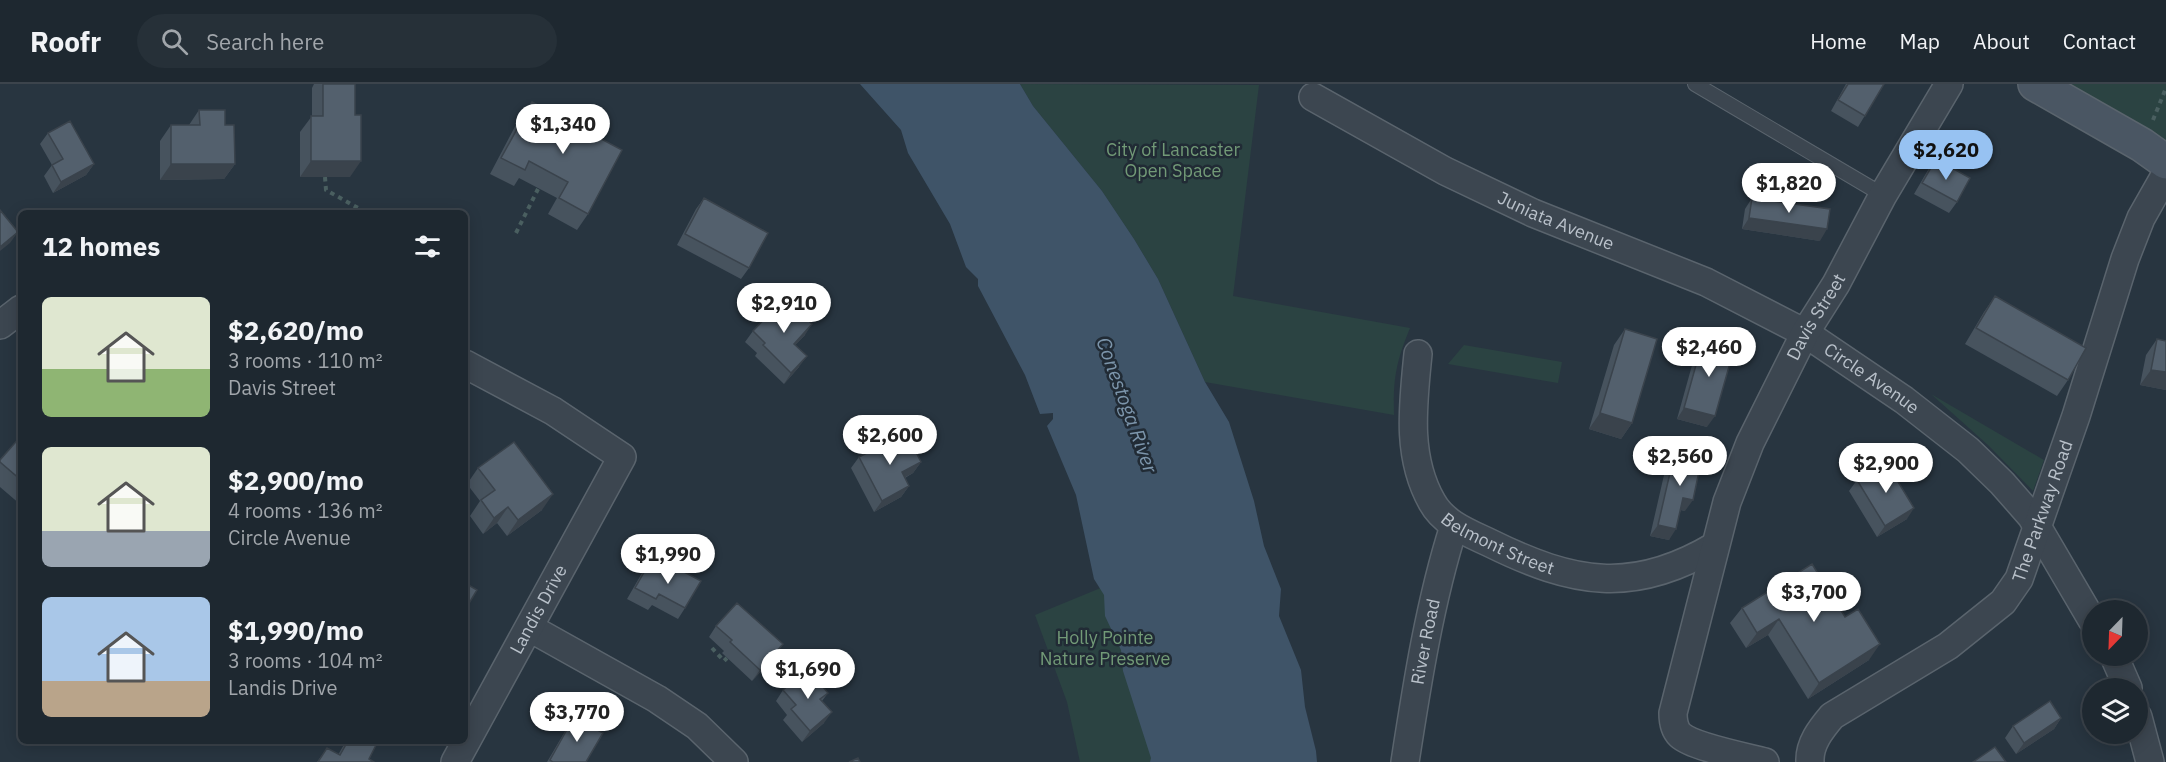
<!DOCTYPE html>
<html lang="en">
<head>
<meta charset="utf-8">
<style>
	:root { --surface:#1e2830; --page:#263038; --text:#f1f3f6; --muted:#a1a6ab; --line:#3c444c; --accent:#97c2f2 }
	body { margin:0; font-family:"IBM Plex Sans",sans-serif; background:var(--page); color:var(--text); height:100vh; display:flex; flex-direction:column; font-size:22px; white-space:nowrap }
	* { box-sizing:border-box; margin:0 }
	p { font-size:20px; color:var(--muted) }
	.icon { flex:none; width:33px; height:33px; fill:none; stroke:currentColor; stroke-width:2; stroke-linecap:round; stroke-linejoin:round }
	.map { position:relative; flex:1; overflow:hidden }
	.drawer { position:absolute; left:18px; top:126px; width:450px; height:534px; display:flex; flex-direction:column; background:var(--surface); border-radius:9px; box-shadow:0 3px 15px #0003,0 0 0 2px var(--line) }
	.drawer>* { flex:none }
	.needle { width:39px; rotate:203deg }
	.fabs { position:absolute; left:2082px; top:516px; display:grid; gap:12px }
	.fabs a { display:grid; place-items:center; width:66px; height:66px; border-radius:50%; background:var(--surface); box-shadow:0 3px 15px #0003,0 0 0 2px var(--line); font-size:30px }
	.price { position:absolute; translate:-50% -51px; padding:0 14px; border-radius:21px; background:#fff; color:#222; font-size:20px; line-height:39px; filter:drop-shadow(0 2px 3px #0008) }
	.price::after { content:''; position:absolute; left:50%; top:36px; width:18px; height:14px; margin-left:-9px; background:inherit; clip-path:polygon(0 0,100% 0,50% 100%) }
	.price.current { background:var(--accent); color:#111 }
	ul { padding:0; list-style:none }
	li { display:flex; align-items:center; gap:18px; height:150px; padding:0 24px }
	li span { display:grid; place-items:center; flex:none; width:168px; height:120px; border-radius:9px; color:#555 }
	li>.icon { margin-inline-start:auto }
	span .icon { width:72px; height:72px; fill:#fffc; stroke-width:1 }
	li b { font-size:26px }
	h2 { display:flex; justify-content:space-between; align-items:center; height:72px; padding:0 24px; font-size:26px }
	header { display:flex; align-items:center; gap:36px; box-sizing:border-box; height:84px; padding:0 30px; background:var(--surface); border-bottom:2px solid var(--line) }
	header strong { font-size:28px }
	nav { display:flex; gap:33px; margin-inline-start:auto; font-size:21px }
	.search { width:420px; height:54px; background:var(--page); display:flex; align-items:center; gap:15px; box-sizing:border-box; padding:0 21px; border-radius:33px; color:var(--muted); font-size:22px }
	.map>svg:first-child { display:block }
</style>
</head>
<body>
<header>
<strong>Roofr</strong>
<div class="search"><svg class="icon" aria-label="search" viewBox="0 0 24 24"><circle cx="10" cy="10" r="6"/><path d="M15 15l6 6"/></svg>Search here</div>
<nav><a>Home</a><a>Map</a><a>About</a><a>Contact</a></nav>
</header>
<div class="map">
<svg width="2166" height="678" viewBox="0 0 2166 678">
	<rect width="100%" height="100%" fill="#283540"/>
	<path fill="#2b4342" d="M1020,0L1259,1L1233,212L1410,244C1396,278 1393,295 1394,331L1205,298L1158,195L1134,155L1102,107L1033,22Z
		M2064,0H2166V61Z
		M1464,261L1562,278L1558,299L1448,280Z
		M1931,310L2044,376L2033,407L1989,362Z
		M1137,489L1183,678H1080L1067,618L1035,531Z"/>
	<path fill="#3f5468" d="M860,0H1020L1033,22L1102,107L1134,155L1158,195L1205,298L1229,338L1254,417L1264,462L1281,505L1279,532L1301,586L1305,623L1316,667L1317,678H1150L1151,674L1123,587L1121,566L1105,532L1104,511L1094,495L1076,411L1047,342L1053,335V329L1040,330L1025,291L978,202V195L966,183L950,140L908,69L901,46Z"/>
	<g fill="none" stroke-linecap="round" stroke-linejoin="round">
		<g stroke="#5a646d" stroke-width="16">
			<path id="service" d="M1695,0L1883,111"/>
		</g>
		<g stroke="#5a646d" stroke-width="30">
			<g id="minor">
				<path id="s1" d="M1313,13L1445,87L1533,129L1706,198L1805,249L1904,316L1968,366L2002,399L2031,432L2092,536"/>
				<path d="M0,241L21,225"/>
				<path id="s2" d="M1418,270C1413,321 1406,372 1432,418C1444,440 1469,449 1490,459C1573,500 1633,511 1715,462"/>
				<path d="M530,544L657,615L697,642L734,678"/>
				<path d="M2114,572L2128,604"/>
				<path d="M2138,633L2150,678"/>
				<path id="s3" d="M455,678L622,373L553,327L465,280"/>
				<path id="s4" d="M1405,678C1417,600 1430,517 1454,442"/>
				<path id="s5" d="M1765,678C1746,673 1693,663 1680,651C1674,645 1673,637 1673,629L1727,418L1750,359L1805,249L1836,200L1883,111L1949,0"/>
				<path id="s6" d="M1810,678C1809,660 1821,645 1832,632L1948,562L2003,518L2019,495L2076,332L2125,175L2141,134L2166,90"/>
			</g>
		</g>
		<g stroke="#5a646d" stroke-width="36">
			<path id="secondary" d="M2035,0L2142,61L2166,78"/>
		</g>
		<path stroke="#4a5f60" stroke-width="4" stroke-dasharray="4.5 4.5" stroke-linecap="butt" d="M2153,36L2166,4
			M325,93L326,106L367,129
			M516,149L538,105
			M712,564L724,577L727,574"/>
		<use href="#service" stroke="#3c4650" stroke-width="14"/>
		<use href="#minor" stroke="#3c4650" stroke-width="27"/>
		<use href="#secondary" stroke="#4a5663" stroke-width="33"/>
	</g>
	<path fill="#47535e" d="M314,0H355L350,93H300V48L312,32V4Z
		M1846,0H1884L1858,43L1831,27Z
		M532,18L588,130L577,146L548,130L557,114L519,94L514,102L490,90L520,33Z
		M199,26L225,41L235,80L224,95L160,96V57L171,41H189Z
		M48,49L94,80L86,91L53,109L44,92L52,81L40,60Z
		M1936,75L1957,118L1949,129L1914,110L1928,86Z
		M704,114L749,184L741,195L677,161L696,125Z
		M1752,114L1820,157L1742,145L1745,125Z
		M1995,212L2068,296L2057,312L1965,260L1984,228Z
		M1625,245L1632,339L1621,355L1589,345L1614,261Z
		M753,247L805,251L795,261L799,283L784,300L755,272L757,269L745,258Z
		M2157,255L2166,306L2140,301L2146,271Z
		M1703,256L1707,343L1677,335L1696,267Z
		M21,352V421L0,403V376Z
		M1675,367L1685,427L1681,426L1669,456L1650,452L1667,378Z
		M859,373L921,378L913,389L905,394L909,402L901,413L874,428L851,384Z
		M478,384L542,426L507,452L497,439L483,450L470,432L480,417L467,400Z
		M1857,396L1907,435L1877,453L1849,407Z
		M650,478L671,489L675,483L685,524L678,535L652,521L648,526L627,515L642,489Z
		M1812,480L1869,576L1808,615L1768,551L1746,564L1730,539L1742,524Z
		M716,542L775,572L752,597L722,569L724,567L709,553Z
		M783,606L828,609L822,617L824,639L802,658L783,636L787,631L776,617Z
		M574,633L586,678H547L567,644Z
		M2061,634L2054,645L2016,670L2005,654L2013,642Z
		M346,657H378L369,675L374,678H317L327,664L338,671Z"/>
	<path fill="#3a434c" d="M311,77H361L350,93H300Z
		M94,80L86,91L53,109L61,98Z
		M171,80H235L224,95L160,96Z
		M1749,134L1827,145L1820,157L1742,145Z
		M18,148L10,159L0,167V163Z
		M812,240L805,251L786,271L794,260Z
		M807,272L799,283L784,300L791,289Z
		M2151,286L2166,288V306L2140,301Z
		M1684,324L1715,332L1707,343L1677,335Z
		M1600,329L1632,339L1621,355L1589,345Z
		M921,378L913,389L894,399L902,388Z
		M909,402L901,413L874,428L882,417Z
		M553,410L542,426L507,452L518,436Z
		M1683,414L1693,416L1685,427L1676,425Z
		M508,423L497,439L483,450L494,434Z
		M1914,424L1907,435L1877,453L1885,442Z
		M1658,441L1676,445L1669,456L1650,452Z
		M1779,535L1768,551L1746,564L1757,549Z
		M783,560L775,572L752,597L760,586Z
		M1880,560L1869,576L1808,615L1819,599Z
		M832,628L824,639L802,658L810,647Z
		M2061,634L2054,645L2016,670L2024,659Z"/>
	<path fill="#53606d" stroke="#3a434c" stroke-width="1.5" d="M323,0H355V31H361V77H311V32H323Z
		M1848,0H1884L1865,32L1838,16Z
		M532,18L622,66L588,130L559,114L568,98L529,77L525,86L501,74Z
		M199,26H225V41H234L235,80H171V41H200Z
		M70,37L94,80L61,98L52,81L63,75L48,49Z
		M1936,75L1970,94L1957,118L1922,99Z
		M704,114L768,149L749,184L685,150Z
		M1752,114L1830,125L1827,145L1749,134Z
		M0,126L18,148L0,163Z
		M1995,212L2086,264L2068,296L1976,244Z
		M784,214L812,240L794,260L807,272L791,289L763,261L765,259L753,247Z
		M1625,245L1657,255L1632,339L1600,329Z
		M2157,255L2166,257V288L2151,286Z
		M1703,256L1734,265L1715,332L1684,324Z
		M906,349L921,378L902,388L909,402L882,417L859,373Z
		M21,352V396L0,378V376Z
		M514,358L553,410L518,436L508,423L494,434L481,416L495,406L478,384Z
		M1675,367L1702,373L1693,416L1683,414L1676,445L1658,441Z
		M1886,378L1914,424L1885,442L1857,396Z
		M650,478L672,490L675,483L701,497L685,524L659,510L656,515L635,504Z
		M1812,480L1845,533L1858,525L1880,560L1819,599L1779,535L1757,549L1742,524Z
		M465,499L477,506L465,526Z
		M737,519L783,560L760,586L730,558L732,556L716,542Z
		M808,585L828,609L820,615L832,628L810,647L791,625L796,621L783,606Z
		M2050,617L2061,634L2024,659L2013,642Z
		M574,633L603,649L586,678H553L550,676Z
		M348,657H378L369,675L374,678H318L327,664L340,671Z
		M1995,663L2006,678H1973Z
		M858,674L860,678H849Z"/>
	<g text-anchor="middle" stroke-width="5" stroke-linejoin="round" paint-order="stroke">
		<g font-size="18" fill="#729a77" stroke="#212b35">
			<text x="1173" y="72">City of Lancaster<tspan x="1173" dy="21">Open Space</tspan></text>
			<text x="1105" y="560">Holly Pointe<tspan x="1105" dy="21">Nature Preserve</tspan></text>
		</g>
		<g font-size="18" fill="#b9c1ca" stroke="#212b35">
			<text dy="6" stroke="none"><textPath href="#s1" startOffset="273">Juniata Avenue</textPath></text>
			<text dy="6" stroke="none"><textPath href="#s5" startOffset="537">Davis Street</textPath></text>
			<text dy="6" stroke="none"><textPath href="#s1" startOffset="627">Circle Avenue</textPath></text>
			<text dy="6" stroke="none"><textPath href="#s6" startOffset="358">The Parkway Road</textPath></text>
			<text dy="6" stroke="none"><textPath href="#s2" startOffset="231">Belmont Street</textPath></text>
			<text dy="6" stroke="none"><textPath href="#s3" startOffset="174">Landis Drive</textPath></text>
			<text dy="6" stroke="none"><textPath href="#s4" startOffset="122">River Road</textPath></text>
		</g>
		<g font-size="20" font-style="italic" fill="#7c95ab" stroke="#212b35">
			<text transform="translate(1127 321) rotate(70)" y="7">Conestoga River</text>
		</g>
	</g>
</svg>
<div class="fabs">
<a><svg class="needle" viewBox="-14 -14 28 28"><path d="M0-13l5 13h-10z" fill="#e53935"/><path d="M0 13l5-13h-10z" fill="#a1a6ab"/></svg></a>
<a><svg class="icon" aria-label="layers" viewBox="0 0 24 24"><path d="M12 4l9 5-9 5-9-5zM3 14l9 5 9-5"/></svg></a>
</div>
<b class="price" style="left:563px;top:71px">$1,340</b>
<b class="price current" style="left:1946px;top:97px">$2,620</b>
<b class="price" style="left:1789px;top:130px">$1,820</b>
<b class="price" style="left:784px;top:250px">$2,910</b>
<b class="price" style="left:1709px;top:294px">$2,460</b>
<b class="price" style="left:890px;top:382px">$2,600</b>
<b class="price" style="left:1680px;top:403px">$2,560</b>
<b class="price" style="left:1886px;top:410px">$2,900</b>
<b class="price" style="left:668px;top:501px">$1,990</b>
<b class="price" style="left:1814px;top:539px">$3,700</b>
<b class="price" style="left:808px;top:616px">$1,690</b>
<b class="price" style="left:577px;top:659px">$3,770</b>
<section class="drawer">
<h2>12 homes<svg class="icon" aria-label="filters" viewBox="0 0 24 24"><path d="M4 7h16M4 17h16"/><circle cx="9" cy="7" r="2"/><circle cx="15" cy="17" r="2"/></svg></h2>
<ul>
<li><span style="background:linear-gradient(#dfe7d0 60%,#8fb573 0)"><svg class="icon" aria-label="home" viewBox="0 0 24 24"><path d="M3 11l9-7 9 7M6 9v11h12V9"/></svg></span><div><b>$2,620/mo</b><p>3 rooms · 110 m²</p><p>Davis Street</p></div></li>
<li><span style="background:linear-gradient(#dfe7d0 70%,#9aa5b1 0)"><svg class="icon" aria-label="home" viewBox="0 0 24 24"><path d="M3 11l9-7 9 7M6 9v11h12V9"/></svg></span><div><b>$2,900/mo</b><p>4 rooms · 136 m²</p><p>Circle Avenue</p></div></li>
<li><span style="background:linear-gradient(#a9c7e8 70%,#b9a48a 0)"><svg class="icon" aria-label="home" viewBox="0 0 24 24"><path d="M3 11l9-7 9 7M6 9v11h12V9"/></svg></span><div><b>$1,990/mo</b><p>3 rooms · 104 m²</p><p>Landis Drive</p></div></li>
</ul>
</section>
</div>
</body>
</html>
